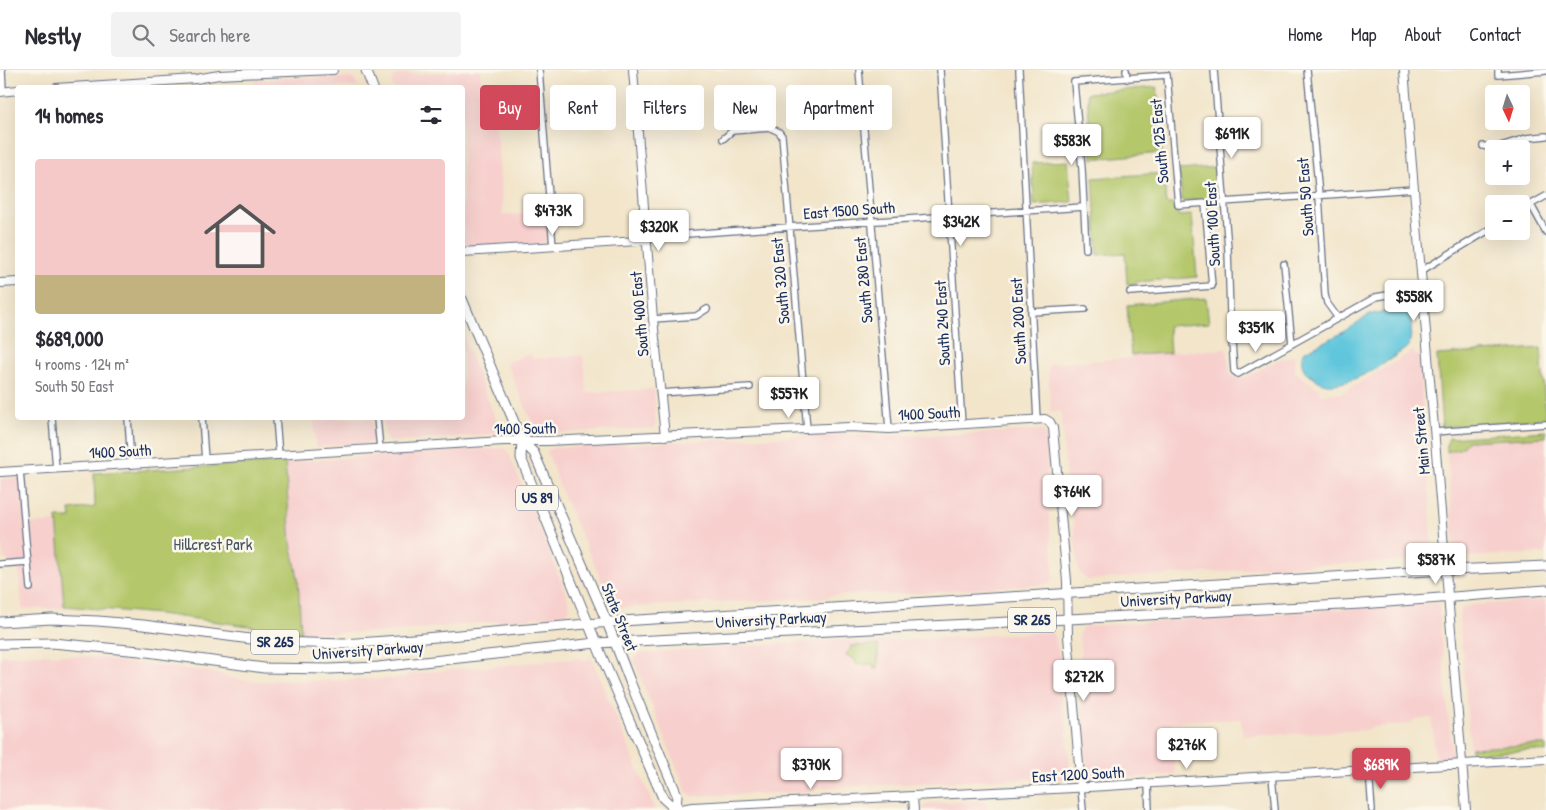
<!DOCTYPE html>
<html lang="en">
<head>
<meta charset="utf-8">
<style>
	:root { --surface:#fff; --page:#f2f2f3; --text:#2b2b33; --muted:#7c7c81; --line:#e1e1e2; --accent:#d1495b }
	body { margin:0; font-family:"Patrick Hand",sans-serif; background:var(--page); color:var(--text); height:100vh; display:flex; flex-direction:column; font-size:19px; white-space:nowrap }
	* { box-sizing:border-box; margin:0 }
	p { font-size:16px; color:var(--muted) }
	.icon { flex:none; width:28px; height:28px; fill:none; stroke:currentColor; stroke-width:2; stroke-linecap:round; stroke-linejoin:round }
	.map { position:relative; flex:1; overflow:hidden }
	.details { position:absolute; left:15px; top:15px; width:450px; height:335px; display:flex; flex-direction:column; background:var(--surface); border-radius:5px; box-shadow:0 5px 20px #0002 }
	.details>* { flex:none }
	.banner { position:absolute; left:480px; top:15px; width:475px; height:45px; display:flex; gap:10px }
	.needle { width:32px; rotate:176deg }
	.fabs { position:absolute; left:1485px; top:15px; display:grid; gap:10px }
	.fabs a { display:grid; place-items:center; width:45px; height:45px; border-radius:5px; background:var(--surface); box-shadow:0 5px 20px #0002; font-size:25px }
	.price { position:absolute; translate:-50% -42px; padding:0 11px; border-radius:5px; background:#fff; color:#222; font-size:16px; line-height:32px; filter:drop-shadow(0 1px 2px #0008) }
	.price::after { content:''; position:absolute; left:50%; top:30px; width:15px; height:11px; margin-left:-8px; background:inherit; clip-path:polygon(0 0,100% 0,50% 100%) }
	.price.active { background:var(--accent); color:#fff }
	ul { padding:0; list-style:none }
	li { display:grid; align-content:center; gap:10px; height:265px; padding:0 20px }
	li+li { border-top:1px solid var(--line) }
	li span { display:grid; place-items:center; height:155px; border-radius:5px; color:#555 }
	li>.icon { margin-inline-start:auto }
	span .icon { width:90px; height:90px; fill:#fffc; stroke-width:1 }
	li b { font-size:21px }
	h2 { display:flex; justify-content:space-between; align-items:center; height:60px; padding:0 20px; font-size:21px }
	.pill { padding:0 18px; border-radius:5px; background:var(--surface); box-shadow:0 5px 20px #0002; font-size:18px; line-height:45px }
	.pill.active { background:var(--accent); color:#fff }
	header { display:flex; align-items:center; gap:30px; box-sizing:border-box; height:70px; padding:0 25px; background:var(--surface); border-bottom:1px solid var(--line) }
	header strong { font-size:24px }
	nav { display:flex; gap:28px; margin-inline-start:auto; font-size:18px }
	.search { width:350px; height:45px; background:var(--page); display:flex; align-items:center; gap:12px; box-sizing:border-box; padding:0 18px; border-radius:5px; color:var(--muted); font-size:19px }
	.map>svg:first-child { display:block }
</style>
</head>
<body>
<header>
<strong>Nestly</strong>
<div class="search"><svg class="icon" aria-label="search" viewBox="0 0 24 24"><circle cx="10" cy="10" r="6"/><path d="M15 15l6 6"/></svg>Search here</div>
<nav><a>Home</a><a>Map</a><a>About</a><a>Contact</a></nav>
</header>
<div class="map">
<svg width="1546" height="740" viewBox="0 0 1546 740">
	<rect width="100%" height="100%" fill="#fbf7ec"/>
	<filter id="ink" filterUnits="userSpaceOnUse"><feTurbulence type="fractalNoise" baseFrequency=".02" numOctaves="2"/><feDisplacementMap in="SourceGraphic" scale="10" xChannelSelector="R" yChannelSelector="G"/><feConvolveMatrix kernelMatrix="1 2 1 2 8 2 1 2 1" color-interpolation-filters="sRGB"/></filter>
	<filter id="wash" filterUnits="userSpaceOnUse"><feTurbulence type="fractalNoise" baseFrequency=".0096" numOctaves="4" result="noise"/><feDisplacementMap in="SourceGraphic" scale="20" xChannelSelector="R" yChannelSelector="G"/><feGaussianBlur stdDeviation="1.12" result="paint"/><feColorMatrix in="noise" values="0 0 0 0 0 0 0 0 0 0 0 0 0 0 0 0 0 1.4 0 .05"/><feComposite in="paint" operator="in"/></filter>
	<g filter="url(#wash)">
		<rect width="100%" height="100%" fill="#f2e5ca"/>
		<path fill="#f7d0ce" d="M480,0L483,39H495L503,145L545,143L547,169L543,173L463,177L462,18H393L392,15L393,7L398,5Z
			M286,8H351L355,10L358,17H255V10Z
			M463,267L499,357L498,362L493,364L391,372L385,369L383,348H462Z
			M1227,279L1230,304L1236,308L1246,307L1278,290L1295,285V302L1320,320V324L1342,323L1414,281L1415,286H1419L1433,481L1430,488L1426,490L1266,497L1245,500L1087,510L1083,506L1079,501L1075,472L1072,434L1067,421L1061,341L1051,343L1048,297L1050,294L1131,288V285Z
			M530,283L533,289L583,285L587,323L654,319L656,355L654,358L539,364L536,361L506,293Z
			M313,348H372L374,369L369,373L316,377Z
			M1042,360L1045,362L1048,396L1046,406L1054,506L1051,513L1048,514L891,525L876,523L831,526L827,528L661,535L619,538L615,537L612,534L563,425L547,381L552,378L838,364L928,366Z
			M1546,367V483L1461,487L1454,477L1447,382L1462,378L1467,371Z
			M502,378L506,379L508,382L538,454L570,534L569,541L567,543L561,545L388,562L301,563L298,508L291,473L285,392Z
			M26,407L30,454L57,452L64,538L22,539L19,499L3,488L0,447V409Z
			M1546,530V675L1470,678L1459,545L1463,537L1472,535Z
			M1438,533L1452,685L1450,689L1435,691L1432,648L1412,650L1411,654L1370,657V660L1243,666L1241,649L1172,652L1175,705L1088,710L1080,612L1082,596L1079,565L1081,559L1085,556Z
			M1051,562L1054,566L1060,587L1063,617L1061,623L1062,639L1065,642L1070,701L1067,709L1035,711L1031,709L988,710L816,718L813,721L803,722L692,726L687,722L674,691L634,591L636,586L640,583L834,570L872,572Z
			M43,584L92,587L137,594L173,597L210,602L234,609L263,612L284,610L301,611L388,609L406,607L407,604L581,588L587,591L591,587L655,740H0V586Z
			M987,730V740H922L928,733Z"/>
		<path fill="#b4c76b" stroke="#687b64" d="M1157,17L1162,83L1092,89L1087,23Z
			M1068,91L1072,132L1034,135L1032,93Z
			M1217,97L1219,128L1182,131L1179,100Z
			M1164,103L1166,134H1174L1178,138L1179,146L1192,145L1197,207L1136,212V214H1127L1125,183L1098,185L1093,108Z
			M1206,228L1209,253L1168,256L1170,283L1131,285L1127,235Z
			M1541,278L1546,349L1442,357L1437,285Z
			M1546,361V367L1467,371L1462,378L1447,382V373L1449,368Z
			M285,392L291,473L298,508L301,563L159,544L64,536L57,448H71L70,440L95,437L94,403Z
			M878,575V599H874L873,594L857,595L854,589L846,585L852,576Z
			M1529,675H1546V682L1533,680L1474,684L1470,678Z"/>
		<path fill="#5fc6dc" stroke="#3d7a9d" d="M1404,238C1415,245 1411,264 1409,276C1388,291 1356,315 1328,314C1322,314 1316,309 1311,306C1302,301 1300,292 1303,282L1340,264L1369,245L1392,239Z"/>
	</g>
	<g filter="url(#ink)">
		<g fill="none" stroke-linecap="round" stroke-linejoin="round">
			<g stroke="#666f84" stroke-width="8">
				<path id="street" d="M2,0L3,21
					M539,0L553,177
					M859,0L889,359
					M940,0L962,355
					M1019,0L1037,350
					M1126,0L1127,9
					M1214,0L1228,179L1230,244L1234,301L1238,304L1376,227L1422,219
					M1307,0L1319,125L1325,225L1327,233L1338,248
					M1498,0V5L1546,1
					M723,69L732,61L771,58L779,62L782,66L807,359
					M1483,76L1494,78L1526,68L1546,66
					M1531,135L1546,162
					M1521,140L1546,126
					M647,169L658,166L1083,137
					M1086,179L1082,99L1074,12L1167,5L1178,135L1414,119
					M1284,194L1292,274
					M1421,201L1494,157
					M1130,222L1212,216L1205,133
					M1031,242L1085,239
					M653,249L696,246L707,239
					M660,323L750,317
					M52,348L56,399
					M128,348L131,395
					M202,348L205,390
					M276,348L279,386
					M377,348L380,379
					M1434,362L1546,354
					M20,401L30,518
					M0,494L27,492
					M1369,701L1372,740
					M1272,706L1275,740
					M1148,714L1149,740
					M1081,718L1083,740"/>
			</g>
			<g stroke="#666f84" stroke-width="10">
				<path id="secondary" d="M633,0L653,249L665,366
					M1404,0L1466,740
					M56,18L196,9L219,5L333,0
					M0,22L18,20
					M462,182L638,171L647,169
					M0,213L18,212
					M0,402L503,371H547L849,357L889,359L1045,349L1050,352L1053,358L1067,511L1068,566L1081,718
					M913,727L914,740
					M676,740L692,737L1073,718L1546,689"/>
			</g>
			<g stroke="#666f84" stroke-width="11">
				<path id="primary" d="M366,0L373,18
					M462,229L522,371L534,383L607,552L631,614L677,725L676,740
					M522,371L521,388L602,587L663,728L676,740
					M0,552L52,549L98,551L143,555L274,572L344,574L413,569L622,551L1428,501L1546,496
					M0,574L52,573L140,581L264,598L329,599L378,597L596,573L1361,534L1546,520"/>
			</g>
			<use href="#street" stroke="#fff" stroke-width="5.5"/>
			<use href="#secondary" stroke="#fff" stroke-width="8"/>
			<use href="#primary" stroke="#fff" stroke-width="9"/>
		</g>
	</g>
	<g text-anchor="middle" stroke-width="5" stroke-linejoin="round" paint-order="stroke">
		<g fill="#fbf7ec" stroke="#5e6b89" stroke-width="1">
			<rect x="516" y="415.5" width="42" height="25" rx="4"/>
			<rect x="1008" y="537.5" width="48" height="25" rx="4"/>
			<rect x="251" y="559.5" width="48" height="25" rx="4"/>
		</g>
		<g font-size="15" font-weight="bold" fill="#1b2f5e">
			<text x="537" y="433">US 89</text>
			<text x="1032" y="555">SR 265</text>
			<text x="275" y="577">SR 265</text>
		</g>
		<g font-size="16" fill="#1b2f5e" stroke="#fbf7ec">
			<text transform="translate(1159 71) rotate(-95)" y="6">South 125 East</text>
			<text transform="translate(1305 127) rotate(-94)" y="6">South 50 East</text>
			<text transform="translate(849 140) rotate(-4)" y="6">East 1500 South</text>
			<text transform="translate(1212 154) rotate(-93)" y="6">South 100 East</text>
			<text transform="translate(863 210) rotate(-95)" y="6">South 280 East</text>
			<text transform="translate(780 211) rotate(-95)" y="6">South 320 East</text>
			<text transform="translate(639 244) rotate(-95)" y="6">South 400 East</text>
			<text transform="translate(1018 251) rotate(-93)" y="6">South 200 East</text>
			<text transform="translate(942 253) rotate(-93)" y="6">South 240 East</text>
			<text transform="translate(929 343) rotate(-3)" y="6">1400 South</text>
			<text transform="translate(525 358) rotate(-1)" y="6">1400 South</text>
			<text transform="translate(1421 371) rotate(-95)" y="6">Main Street</text>
			<text transform="translate(120 381) rotate(-3)" y="6">1400 South</text>
			<text transform="translate(1176 528) rotate(-3)" y="6">University Parkway</text>
			<text transform="translate(620 547) rotate(68)" y="6">State Street</text>
			<text transform="translate(771 549) rotate(-3)" y="6">University Parkway</text>
			<text transform="translate(368 580) rotate(-4)" y="6">University Parkway</text>
			<text transform="translate(1078 704) rotate(-3)" y="6">East 1200 South</text>
		</g>
		<g font-size="16" fill="#415561" stroke="#fbf7ec">
			<text x="213" y="480">Hillcrest Park</text>
		</g>
	</g>
</svg>
<div class="fabs">
<a><svg class="needle" viewBox="-14 -14 28 28"><path d="M0-13l5 13h-10z" fill="#e53935"/><path d="M0 13l5-13h-10z" fill="#7c7c81"/></svg></a>
<a>+</a>
<a>−</a>
</div>
<b class="price" style="left:1232px;top:89px">$691K</b>
<b class="price" style="left:1072px;top:96px">$583K</b>
<b class="price" style="left:553px;top:166px">$473K</b>
<b class="price" style="left:961px;top:177px">$342K</b>
<b class="price" style="left:659px;top:182px">$320K</b>
<b class="price" style="left:1414px;top:252px">$558K</b>
<b class="price" style="left:1256px;top:283px">$351K</b>
<b class="price" style="left:789px;top:349px">$557K</b>
<b class="price" style="left:1072px;top:447px">$764K</b>
<b class="price" style="left:1436px;top:515px">$587K</b>
<b class="price" style="left:1084px;top:632px">$272K</b>
<b class="price" style="left:1187px;top:700px">$276K</b>
<b class="price" style="left:811px;top:720px">$370K</b>
<b class="price active" style="left:1381px;top:720px">$689K</b>
<div class="banner">
<a class="pill active">Buy</a>
<a class="pill">Rent</a>
<a class="pill">Filters</a>
<a class="pill">New</a>
<a class="pill">Apartment</a>
</div>
<section class="details">
<h2>14 homes<svg class="icon" aria-label="filters" viewBox="0 0 24 24"><path d="M4 7h16M4 17h16"/><circle cx="9" cy="7" r="2"/><circle cx="15" cy="17" r="2"/></svg></h2>
<ul>
<li><span style="background:linear-gradient(#f6c9c9 75%,#c2b280 0)"><svg class="icon" aria-label="home" viewBox="0 0 24 24"><path d="M3 11l9-7 9 7M6 9v11h12V9"/></svg></span><div><b>$689,000</b><p>4 rooms · 124 m²</p><p>South 50 East</p></div></li>
</ul>
</section>
</div>
</body>
</html>
